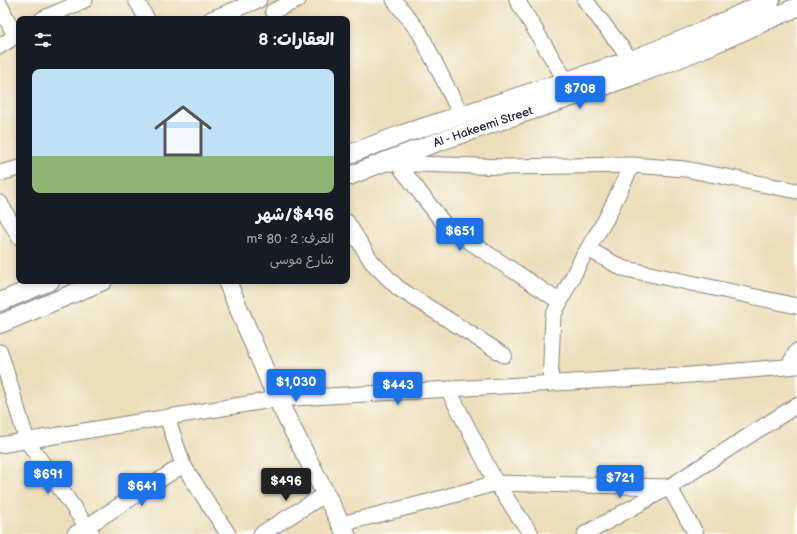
<!DOCTYPE html>
<html lang="ar">
<head>
<meta charset="utf-8">
<style>
	:root { --surface:#171b24; --page:#242831; --text:#f1f3f6; --muted:#9ea1a6; --accent:#1a73e8 }
	body { margin:0; font-family:"Balsamiq Sans","Playpen Sans Arabic",sans-serif; background:var(--page); color:var(--text); direction:rtl; height:100vh; display:flex; flex-direction:column; font-size:15px; white-space:nowrap }
	* { box-sizing:border-box; margin:0 }
	p { font-size:13px; color:var(--muted) }
	.icon { flex:none; width:22px; height:22px; fill:none; stroke:currentColor; stroke-width:2; stroke-linecap:round; stroke-linejoin:round }
	.map { position:relative; flex:1; overflow:hidden; direction:ltr }
	.side { position:absolute; left:16px; top:16px; width:334px; height:268px; display:flex; flex-direction:column; background:var(--surface); border-radius:8px; box-shadow:0 2px 6px #0003; direction:rtl }
	.side>* { flex:none }
	.price { position:absolute; translate:-50% -34px; padding:0 9px; border-radius:4px; background:var(--accent); color:#fff; font-size:13px; line-height:26px; filter:drop-shadow(0 1px 2px #0008) }
	.price::after { content:''; position:absolute; left:50%; top:24px; width:12px; height:9px; margin-left:-6px; background:inherit; clip-path:polygon(0 0,100% 0,50% 100%) }
	.price.on { background:#222; color:#fff }
	ul { padding:0; list-style:none }
	li { display:grid; align-content:center; gap:8px; height:212px; padding:0 16px }
	li span { display:grid; place-items:center; height:124px; border-radius:8px; color:#555 }
	li>.icon { margin-inline-start:auto }
	span .icon { width:72px; height:72px; fill:#fffc; stroke-width:1 }
	li b { font-size:17px }
	h2 { display:flex; justify-content:space-between; align-items:center; height:48px; padding:0 16px; font-size:17px }
	.map>svg:first-child { display:block }
</style>
</head>
<body>
<div class="map">
<svg width="797" height="534" viewBox="0 0 797 534">
	<rect width="100%" height="100%" fill="#fdfcf7"/>
	<filter id="ink" filterUnits="userSpaceOnUse"><feTurbulence type="fractalNoise" baseFrequency=".025" numOctaves="2"/><feDisplacementMap in="SourceGraphic" scale="8" xChannelSelector="R" yChannelSelector="G"/><feConvolveMatrix kernelMatrix="1 2 1 2 8 2 1 2 1" color-interpolation-filters="sRGB"/></filter>
	<filter id="wash" filterUnits="userSpaceOnUse"><feTurbulence type="fractalNoise" baseFrequency=".012" numOctaves="4" result="noise"/><feDisplacementMap in="SourceGraphic" scale="16" xChannelSelector="R" yChannelSelector="G"/><feGaussianBlur stdDeviation="0.9" result="paint"/><feColorMatrix in="noise" values="0 0 0 0 0 0 0 0 0 0 0 0 0 0 0 0 0 1.4 0 .05"/><feComposite in="paint" operator="in"/></filter>
	<g filter="url(#wash)">
		<rect width="100%" height="100%" fill="#ecdeba"/>
	</g>
	<g filter="url(#ink)">
		<g fill="none" stroke-linecap="round" stroke-linejoin="round">
			<g stroke="#87807a" stroke-width="17">
				<path id="minor" d="M136,0L147,19
					M394,0L420,33L461,115
					M517,0L566,81
					M585,0L631,60
					M0,5L15,36
					M273,11L298,0
					M42,19L85,0
					M211,19L259,0
					M0,46L19,34
					M386,163L507,167L632,165L685,169L797,191
					M397,163L445,225L560,302
					M0,173L19,168
					M0,203L19,237
					M347,222L372,262L398,288L504,355
					M588,249L622,268L797,306
					M0,352L27,441L92,534
					M788,367L797,351
					M550,384L553,316L580,262L606,219L632,165
					M448,389L496,483L531,534
					M167,417L183,465L228,534
					M0,445L277,399L678,376L797,366
					M669,487L696,534
					M341,524L428,502L496,483L669,487
					M75,534L183,465
					M261,534L326,494
					M585,534L669,487L797,405"/>
			</g>
			<g stroke="#87807a" stroke-width="20">
				<g id="tertiary">
					<path d="M347,155L403,134L631,60L692,36L771,0"/>
					<path id="s1" d="M347,177C441,137 539,110 635,75C690,56 743,31 797,7"/>
					<path d="M227,281L277,399L346,534"/>
					<path d="M0,302L50,281"/>
					<path d="M0,324L103,281"/>
				</g>
			</g>
			<use href="#minor" stroke="#fff" stroke-width="15"/>
			<use href="#tertiary" stroke="#fff" stroke-width="18"/>
		</g>
	</g>
	<g text-anchor="middle" stroke-width="3" stroke-linejoin="round" paint-order="stroke">
		<g font-size="12" fill="#22223b" stroke="#fdfcf7">
			<text dy="4" stroke="none"><textPath href="#s1" startOffset="145">Al - Hakeemi Street</textPath></text>
		</g>
	</g>
</svg>
<b class="price" style="left:580px;top:110px">$708</b>
<b class="price" style="left:460px;top:252px">$651</b>
<b class="price" style="left:296px;top:403px">$1,030</b>
<b class="price" style="left:398px;top:406px">$443</b>
<b class="price" style="left:48px;top:495px">$691</b>
<b class="price" style="left:620px;top:499px">$721</b>
<b class="price on" style="left:286px;top:502px">$496</b>
<b class="price" style="left:142px;top:507px">$641</b>
<section class="side">
<h2>العقارات: 8<svg class="icon" aria-label="filters" viewBox="0 0 24 24"><path d="M4 7h16M4 17h16"/><circle cx="9" cy="7" r="2"/><circle cx="15" cy="17" r="2"/></svg></h2>
<ul>
<li><span style="background:linear-gradient(#bfe0f5 70%,#8fb573 0)"><svg class="icon" aria-label="home" viewBox="0 0 24 24"><path d="M3 11l9-7 9 7M6 9v11h12V9"/></svg></span><div><b>$496/شهر</b><p>الغرف: 2 · 80 m²</p><p>شارع موسى</p></div></li>
</ul>
</section>
</div>
</body>
</html>
